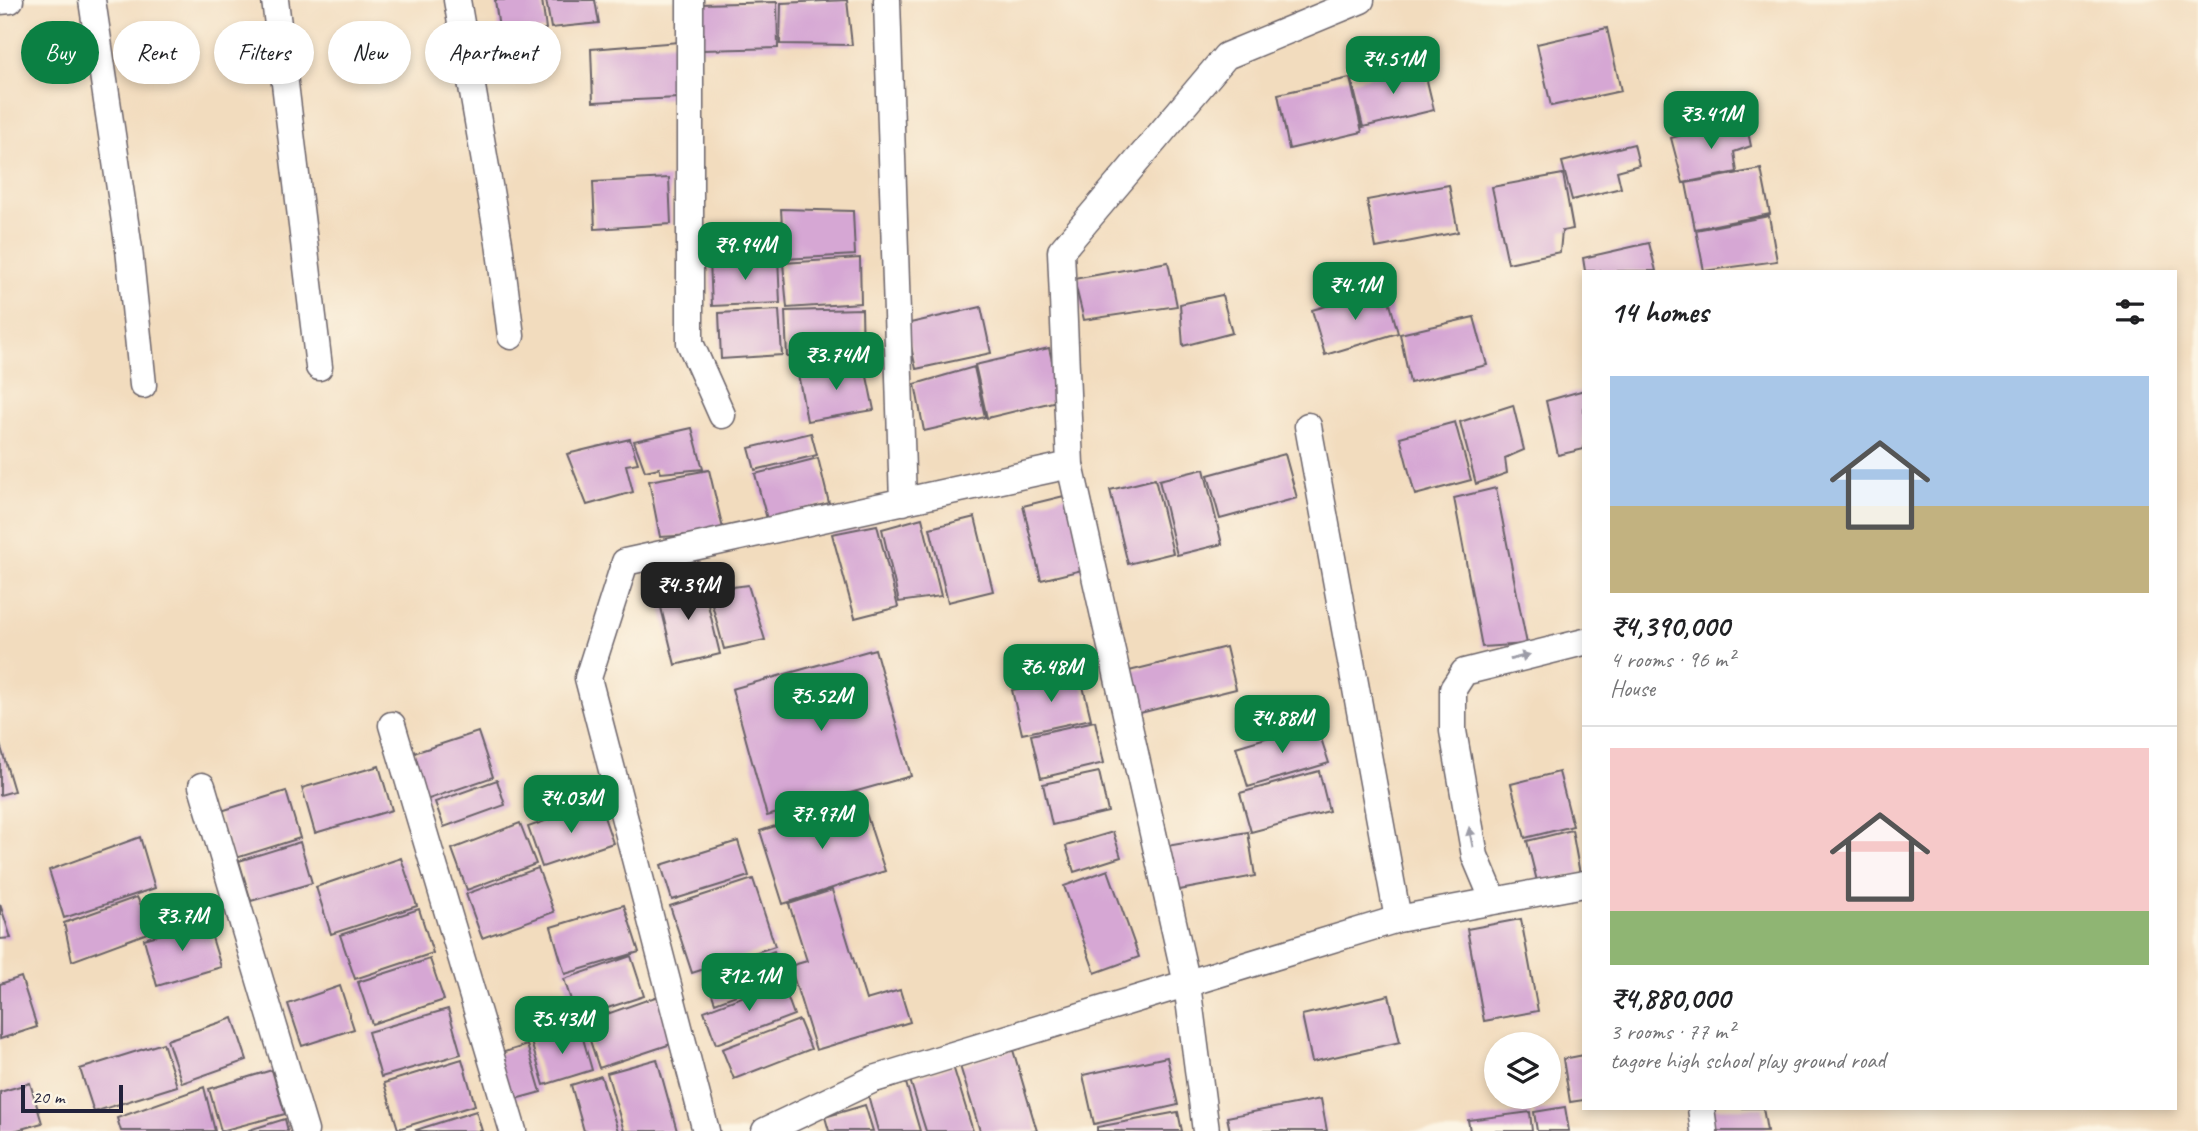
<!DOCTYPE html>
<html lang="en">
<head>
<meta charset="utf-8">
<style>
	:root { --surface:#fff; --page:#f2f2f2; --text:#202124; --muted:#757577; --line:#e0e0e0; --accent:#0b8043 }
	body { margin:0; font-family:Caveat,sans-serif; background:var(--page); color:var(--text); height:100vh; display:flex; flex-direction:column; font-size:26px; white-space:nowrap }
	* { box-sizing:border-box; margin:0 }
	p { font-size:23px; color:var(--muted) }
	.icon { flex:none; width:38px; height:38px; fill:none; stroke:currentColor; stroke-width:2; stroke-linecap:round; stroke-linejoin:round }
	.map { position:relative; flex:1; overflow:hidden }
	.drawer { position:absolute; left:1582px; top:270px; width:595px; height:840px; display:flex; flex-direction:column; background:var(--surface); border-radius:0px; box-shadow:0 4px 10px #0003 }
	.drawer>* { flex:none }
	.guide { position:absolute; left:21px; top:21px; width:665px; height:63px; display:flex; gap:14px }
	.fabs { position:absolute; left:1484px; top:1032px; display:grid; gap:14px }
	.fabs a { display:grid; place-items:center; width:77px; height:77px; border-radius:50%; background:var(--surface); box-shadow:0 4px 10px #0003; font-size:35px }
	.scale { position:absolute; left:21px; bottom:18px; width:102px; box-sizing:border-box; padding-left:7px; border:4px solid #22223b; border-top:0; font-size:19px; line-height:24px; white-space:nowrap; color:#22223b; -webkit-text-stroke:5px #fcf5e5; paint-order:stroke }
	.price { position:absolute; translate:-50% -60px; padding:0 16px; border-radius:14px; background:var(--accent); color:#fff; font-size:23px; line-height:46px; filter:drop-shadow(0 2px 4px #0008) }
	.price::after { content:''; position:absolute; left:50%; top:42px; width:21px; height:16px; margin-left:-10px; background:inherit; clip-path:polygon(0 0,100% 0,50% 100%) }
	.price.current { background:#222; color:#fff }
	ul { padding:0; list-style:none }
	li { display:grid; align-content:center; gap:14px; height:371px; padding:0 28px }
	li+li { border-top:2px solid var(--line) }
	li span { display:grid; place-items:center; height:217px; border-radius:0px; color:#555 }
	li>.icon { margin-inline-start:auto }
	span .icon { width:126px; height:126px; fill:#fffc; stroke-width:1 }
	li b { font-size:30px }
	h2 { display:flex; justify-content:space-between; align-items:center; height:84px; padding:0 28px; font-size:30px }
	.pill { padding:0 24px; border-radius:32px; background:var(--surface); box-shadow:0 4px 10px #0003; font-size:24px; line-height:63px }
	.pill.current { background:var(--accent); color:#fff }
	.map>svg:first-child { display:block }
</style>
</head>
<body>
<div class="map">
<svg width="2198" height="1131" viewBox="0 0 2198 1131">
	<rect width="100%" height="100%" fill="#fcf5e5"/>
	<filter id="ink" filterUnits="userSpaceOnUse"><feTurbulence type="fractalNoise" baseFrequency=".0143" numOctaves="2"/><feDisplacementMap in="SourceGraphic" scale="14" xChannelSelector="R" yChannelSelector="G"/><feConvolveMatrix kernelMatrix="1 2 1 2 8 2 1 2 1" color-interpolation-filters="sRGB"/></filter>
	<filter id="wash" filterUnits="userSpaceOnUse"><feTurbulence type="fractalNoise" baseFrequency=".00686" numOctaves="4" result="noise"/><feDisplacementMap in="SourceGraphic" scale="28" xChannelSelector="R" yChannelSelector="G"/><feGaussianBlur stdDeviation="1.57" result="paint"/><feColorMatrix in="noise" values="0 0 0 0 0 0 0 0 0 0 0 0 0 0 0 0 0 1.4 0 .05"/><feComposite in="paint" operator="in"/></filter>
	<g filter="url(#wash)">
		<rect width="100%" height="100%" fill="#f2dcbe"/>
		<g id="blocks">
			<path fill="#d6a7d4" d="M495,0H542L546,29L500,36Z
				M546,0H595L599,23L551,28Z
				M847,0L852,45L780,44L781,3Z
				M777,2L778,48L702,50L700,4Z
				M1607,28L1621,91L1551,106L1537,44Z
				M679,42V98L593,102L591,49Z
				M1423,64L1434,110L1363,127L1352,81Z
				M1350,78L1362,132L1289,149L1278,94Z
				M1745,118L1751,146L1734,152L1737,172L1683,183L1671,138Z
				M1634,144L1639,165L1617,171L1621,188L1572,200L1562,162Z
				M1761,169L1770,214L1695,229L1686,183Z
				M1563,174L1573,229L1562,231L1560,252L1508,263L1492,187Z
				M669,178L671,224L595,229L593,182Z
				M1449,185L1458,232L1376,248L1367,200Z
				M781,209L853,211L855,255L784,259Z
				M1769,216L1777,261L1704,271L1696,230Z
				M1649,243L1656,271H1585L1583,258Z
				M778,257L780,303L712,306L710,260Z
				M860,258L861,303L787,308L783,263Z
				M1168,262L1177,306L1084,320L1074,279Z
				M1386,289L1398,333L1325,355L1312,310Z
				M1222,295L1232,333L1183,346L1180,304Z
				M981,307L991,353L916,369L906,324Z
				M862,309L863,355L787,357L785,311Z
				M779,310L782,355L721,359L719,313Z
				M1474,317L1487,365L1410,383L1400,334Z
				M1049,348L1061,400L987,418L975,365Z
				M864,362L874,410L807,421L798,374Z
				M974,367L985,417L924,431L915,384Z
				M1584,390V449L1558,455L1546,401Z
				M1513,405L1524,450L1505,458L1507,473L1476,484L1460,422Z
				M1455,422L1471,480L1415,495L1400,437Z
				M692,428L703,469L661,473L659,468L645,471L634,441Z
				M811,433L817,455L755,470L749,448Z
				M630,439L638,463L626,465L633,492L587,505L567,454Z
				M1285,454L1297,498L1220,519L1208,475Z
				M818,458L829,503L767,519L755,474Z
				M1204,469L1222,544L1177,555L1159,480Z
				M709,470L724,533L660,537L649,481Z
				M1155,479L1173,553L1128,564L1110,490Z
				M1496,488L1527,644L1482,647L1454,498Z
				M1068,495L1086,569L1041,580L1023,506Z
				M975,517L993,591L948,602L930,528Z
				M922,518L941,596L899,602L882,529Z
				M877,525L898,607L855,618L832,534Z
				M727,570L733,587L748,585L765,640L724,649L705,578Z
				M702,580L720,654L675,665L657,591Z
				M1226,647L1236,689L1132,715L1121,673Z
				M875,649L911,776L767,816L732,689Z
				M1080,674L1091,719L1022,734L1012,690Z
				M1095,721L1104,763L1041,778L1031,735Z
				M1316,723L1329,763L1248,787L1236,747Z
				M478,732L493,777L423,801L408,755Z
				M0,744L14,791L0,795Z
				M379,766L392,810L315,833L302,788Z
				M1319,771L1329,811L1251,832L1240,793Z
				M1099,772L1108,812L1052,825L1043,784Z
				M1559,772L1573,826L1525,838L1511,784Z
				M497,780L505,805L444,827L435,802Z
				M286,791L300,838L233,859L218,812Z
				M861,798L885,871L783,904L760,831Z
				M599,802L613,843L542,867L528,827Z
				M520,823L536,864L467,890L452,849Z
				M1572,830L1580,874L1537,881L1527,841Z
				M1113,832L1121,857L1074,872L1066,846Z
				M1248,832L1255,876L1174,891L1167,846Z
				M140,837L155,888L64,918L49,870Z
				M738,841L749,876L672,900L661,865Z
				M300,842L312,883L251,901L239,861Z
				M401,858L417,906L331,934L316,887Z
				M538,868L554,912L482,938L466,894Z
				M1108,870L1139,957L1095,973L1064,886Z
				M753,879L775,946L692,973L670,906Z
				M832,890L866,1000L900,990L910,1022L816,1050L790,966L807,961L789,904Z
				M137,897L153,931L72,961L64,923Z
				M0,904L11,938L0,939Z
				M624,905L639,952L565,974L551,927Z
				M419,909L433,953L355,979L340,935Z
				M1521,919L1538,1011L1484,1021L1467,929Z
				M207,921L221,967L157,986L144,939Z
				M774,951L784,977L715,1003L706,977Z
				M631,956L644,996L577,1018L564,979Z
				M430,959L444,1000L372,1024L358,982Z
				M21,977L37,1027L0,1039V984Z
				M782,982L794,1015L716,1044L704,1011Z
				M340,986L354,1029L302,1046L288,1004Z
				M661,995L677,1042L599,1068L584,1022Z
				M1389,995L1400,1042L1312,1062L1302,1015Z
				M448,1009L461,1054L381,1077L368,1032Z
				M233,1018L247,1060L182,1083L167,1040Z
				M799,1020L811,1049L734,1079L722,1049Z
				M580,1028L592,1070L544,1085L531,1042Z
				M163,1043L177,1086L94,1112L80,1069Z
				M527,1045L541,1092L508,1101L495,1055Z
				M1013,1050L1037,1131H980L960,1066Z
				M1584,1055V1100L1570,1102L1563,1059Z
				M1167,1057L1178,1105L1094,1124L1083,1075Z
				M462,1059L475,1105L398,1129L384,1083Z
				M657,1059L677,1131H624L607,1073Z
				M953,1066L973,1131H926L910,1080Z
				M272,1070L285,1114L221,1131L209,1089Z
				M601,1076L618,1131H584L571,1085Z
				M30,1083L42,1123L14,1131H0V1092Z
				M906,1083L920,1131H878L868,1095Z
				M204,1087L215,1131H121L117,1118Z
				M1321,1099L1327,1131H1230L1227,1117Z
				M865,1105L873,1131H829L825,1117Z
				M1565,1107L1569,1131H1537L1534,1112Z
				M1710,1108H1763L1767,1131H1713Z
				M476,1111L482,1131H417L416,1130Z
				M1178,1112L1182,1131H1097V1127Z
				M1530,1112L1532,1131H1470L1468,1120Z
				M285,1119L288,1131H249V1130Z"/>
		</g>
	</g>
	<g filter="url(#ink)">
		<use href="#blocks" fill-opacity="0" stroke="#6b6369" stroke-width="2"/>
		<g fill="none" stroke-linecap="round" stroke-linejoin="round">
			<g stroke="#6b6369" stroke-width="29">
				<path id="street" d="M92,0L129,249L143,385
					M275,0L319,367
					M457,0L499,243L511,336
					M690,0V343L722,415
					M887,0L903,502
					M0,1L10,0
					M1308,426L1398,919
					M1070,465L1187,984L1206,1131
					M392,725L513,1131
					M202,786L305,1131
					M1494,901L1475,856L1453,731V689L1464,672L1584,642
					M1701,1108L1704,1131
					M706,1131L588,678L625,562L1070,465L1061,251L1226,56L1361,0
					M765,1131L874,1079L1398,919L1584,884"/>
			</g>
			<use href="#street" stroke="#fff" stroke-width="26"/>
		</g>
		<defs><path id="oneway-solid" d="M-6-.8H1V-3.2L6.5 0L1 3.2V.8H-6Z" transform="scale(1.75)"/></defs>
		<g fill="#9c9ca7">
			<use href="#oneway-solid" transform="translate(1520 657) rotate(-14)"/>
			<use href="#oneway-solid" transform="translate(1471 837) rotate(-101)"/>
		</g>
	</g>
</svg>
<div class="fabs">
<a><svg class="icon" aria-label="layers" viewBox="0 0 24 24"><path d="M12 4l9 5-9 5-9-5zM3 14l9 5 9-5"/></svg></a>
</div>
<div class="scale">20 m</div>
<b class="price" style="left:1393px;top:96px">₹4.51M</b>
<b class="price" style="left:1711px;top:151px">₹3.41M</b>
<b class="price" style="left:745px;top:282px">₹9.94M</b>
<b class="price" style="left:1355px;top:322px">₹4.1M</b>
<b class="price" style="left:836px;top:392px">₹3.74M</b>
<b class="price current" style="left:688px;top:622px">₹4.39M</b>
<b class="price" style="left:1051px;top:704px">₹6.48M</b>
<b class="price" style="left:821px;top:733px">₹5.52M</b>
<b class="price" style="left:1282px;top:755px">₹4.88M</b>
<b class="price" style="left:571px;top:835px">₹4.03M</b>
<b class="price" style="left:822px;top:851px">₹7.97M</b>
<b class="price" style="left:182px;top:953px">₹3.7M</b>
<b class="price" style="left:749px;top:1013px">₹12.1M</b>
<b class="price" style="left:562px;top:1056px">₹5.43M</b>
<div class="guide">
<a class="pill current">Buy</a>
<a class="pill">Rent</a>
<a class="pill">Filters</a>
<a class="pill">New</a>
<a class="pill">Apartment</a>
</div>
<section class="drawer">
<h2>14 homes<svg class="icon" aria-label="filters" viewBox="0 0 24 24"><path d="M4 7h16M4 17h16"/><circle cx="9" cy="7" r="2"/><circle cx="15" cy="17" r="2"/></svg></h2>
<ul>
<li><span style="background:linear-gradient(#a9c7e8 60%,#c2b280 0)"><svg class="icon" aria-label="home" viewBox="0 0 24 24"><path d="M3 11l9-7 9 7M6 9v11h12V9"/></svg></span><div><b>₹4,390,000</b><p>4 rooms · 96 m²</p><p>House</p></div></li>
<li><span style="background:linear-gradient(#f6c9c9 75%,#8fb573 0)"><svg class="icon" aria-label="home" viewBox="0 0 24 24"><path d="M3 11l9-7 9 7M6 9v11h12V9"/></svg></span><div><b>₹4,880,000</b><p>3 rooms · 77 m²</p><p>tagore high school play ground road</p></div></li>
</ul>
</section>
</div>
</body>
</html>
